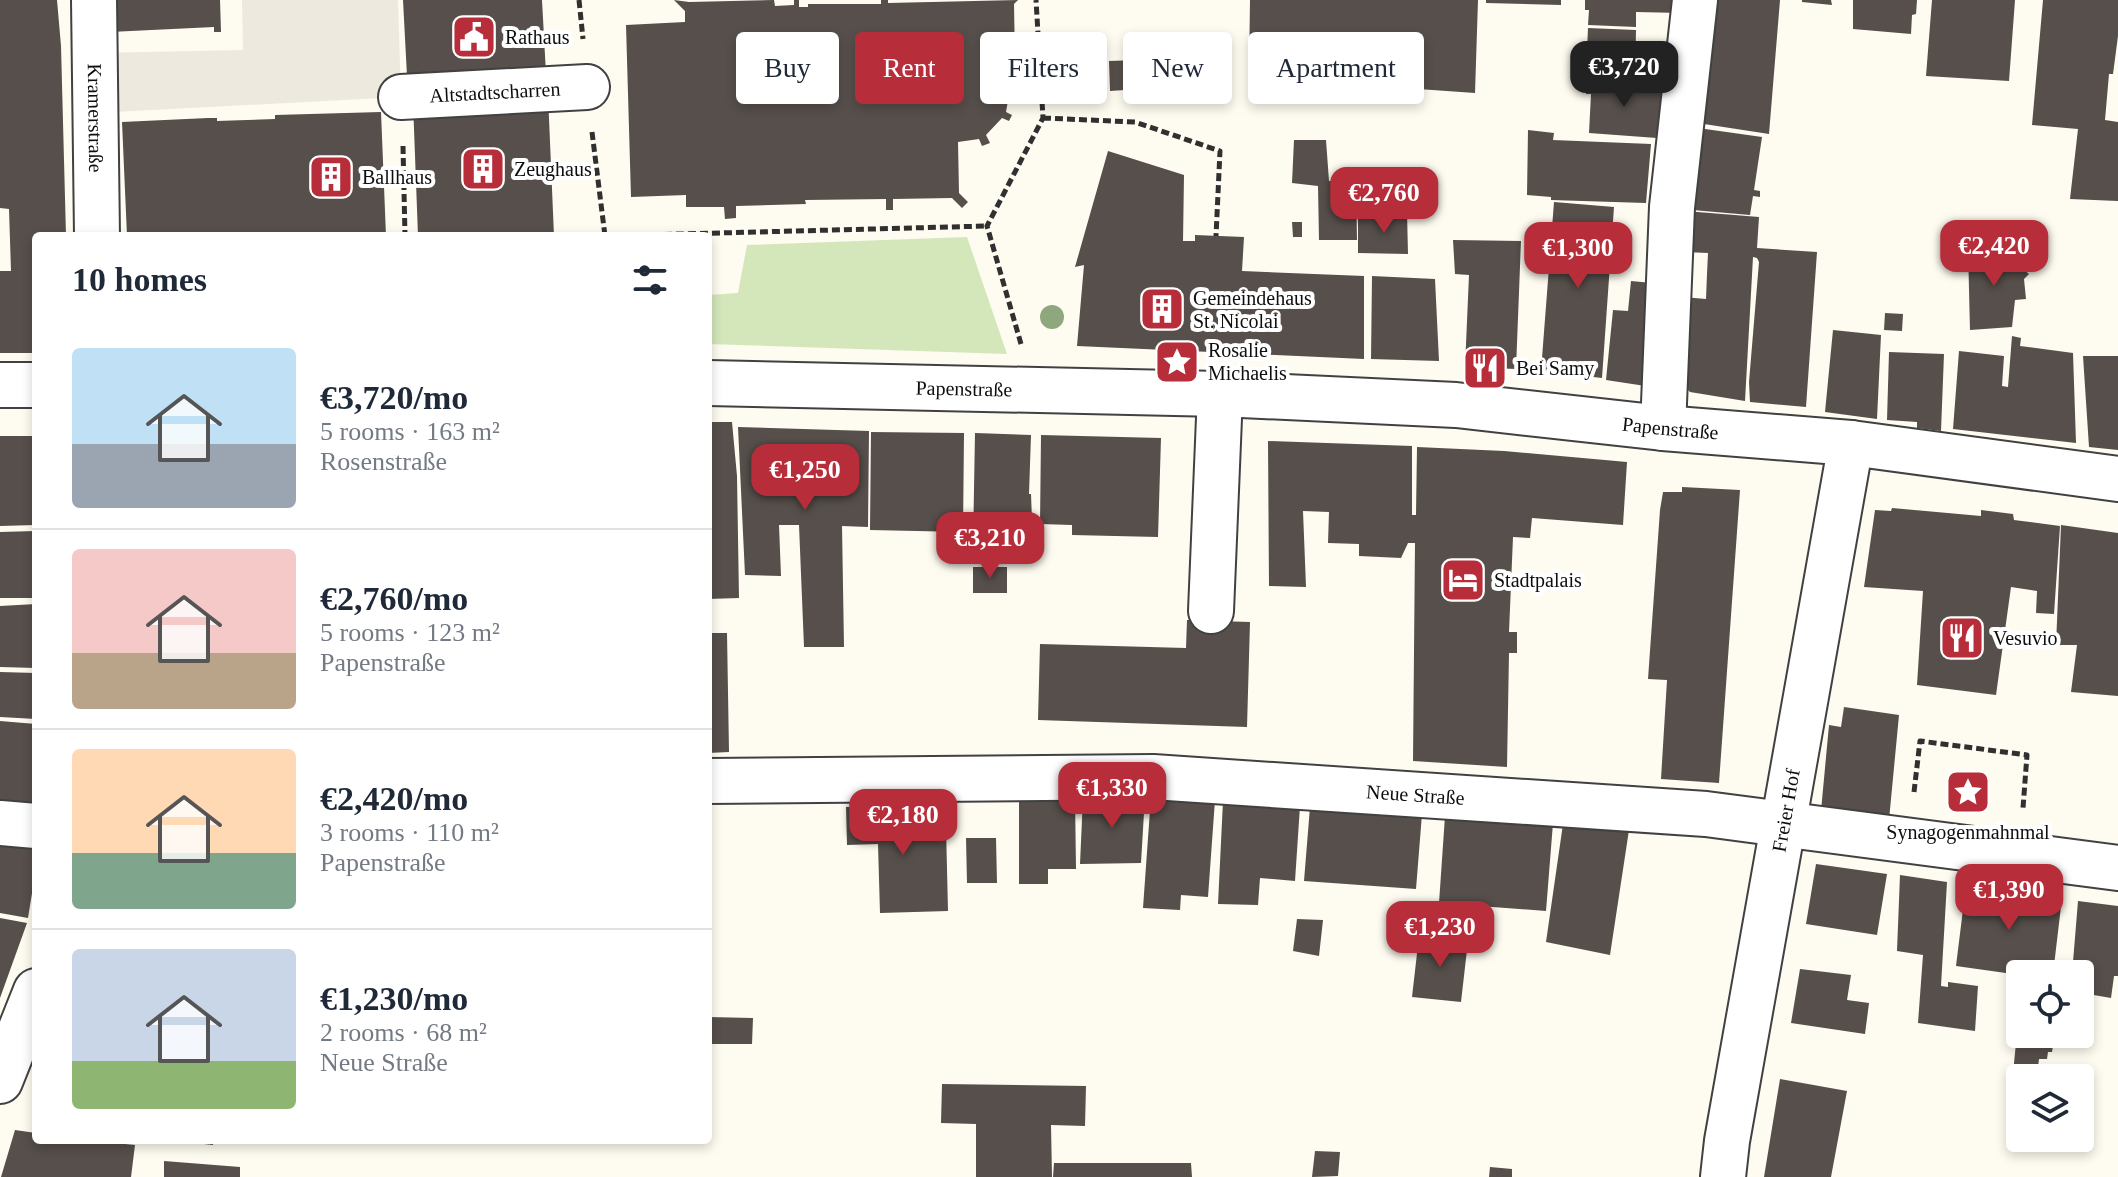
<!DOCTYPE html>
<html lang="en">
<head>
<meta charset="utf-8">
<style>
	:root { --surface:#fff; --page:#f6f6f7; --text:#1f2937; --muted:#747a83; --line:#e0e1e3; --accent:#b72d3a }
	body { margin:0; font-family:Georgia,serif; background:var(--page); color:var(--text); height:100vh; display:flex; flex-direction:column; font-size:30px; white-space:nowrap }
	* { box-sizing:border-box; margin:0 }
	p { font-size:26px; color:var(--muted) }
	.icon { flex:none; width:44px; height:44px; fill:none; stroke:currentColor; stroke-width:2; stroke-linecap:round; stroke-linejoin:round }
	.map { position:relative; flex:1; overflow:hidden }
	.details { position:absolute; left:32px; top:232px; width:680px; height:912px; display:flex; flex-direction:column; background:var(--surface); border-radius:8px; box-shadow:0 4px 12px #0003 }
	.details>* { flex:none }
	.banner { position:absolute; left:736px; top:32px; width:760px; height:72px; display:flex; gap:16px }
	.fabs { position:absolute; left:2006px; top:960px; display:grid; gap:16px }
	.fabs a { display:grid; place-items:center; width:88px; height:88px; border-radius:8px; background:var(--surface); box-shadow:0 4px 12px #0003; font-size:40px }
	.price { position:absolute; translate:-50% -68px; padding:0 18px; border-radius:16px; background:var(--accent); color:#fff; font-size:26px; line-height:52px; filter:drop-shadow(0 2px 4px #0008) }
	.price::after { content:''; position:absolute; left:50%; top:48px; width:24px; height:18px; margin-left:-12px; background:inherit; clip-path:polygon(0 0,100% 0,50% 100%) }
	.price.active { background:#222; color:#fff }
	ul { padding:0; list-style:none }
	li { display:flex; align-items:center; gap:24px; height:200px; padding:0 40px }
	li+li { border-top:2px solid var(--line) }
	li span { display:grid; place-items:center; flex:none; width:224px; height:160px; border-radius:8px; color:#555 }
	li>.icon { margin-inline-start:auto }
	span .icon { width:96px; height:96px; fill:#fffc; stroke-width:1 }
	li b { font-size:34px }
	h2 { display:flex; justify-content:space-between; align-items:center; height:96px; padding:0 40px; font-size:34px }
	.pill { padding:0 28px; border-radius:8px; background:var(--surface); box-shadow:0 4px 12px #0003; font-size:28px; line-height:72px }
	.pill.active { background:var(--accent); color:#fff }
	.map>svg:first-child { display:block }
</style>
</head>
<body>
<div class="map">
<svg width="2118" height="1177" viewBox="0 0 2118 1177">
	<rect width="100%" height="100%" fill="#fefbf0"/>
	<path fill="#d4e7bb" d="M967,237L1007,354L708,344V295L738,293L747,245Z"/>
	<path fill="#eee9df" d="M242,0H398L401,97L95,113L96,53L243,50Z"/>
	<path fill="#564f4b" d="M0,0H57L61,46L66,236H36V353H0V271H11L9,209L0,208Z
		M109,0H220L221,32H214V27L110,32Z
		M403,0H542L546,74L407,76Z
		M674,0L689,2L774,0L775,6L794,5V0H799V7H808V4H881V0H888V3L1018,0L1014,4L1015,61H1021L1020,68H1014L1011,82L1019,84L1017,90L1010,89L1006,112L1012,115L1009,121L1002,118L986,135L990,143L982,146L979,139L958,142L959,193L968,202L962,208L952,198L893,199V210H886V199L805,200L806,204L736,206V218L725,219L724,207H686V195L631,197L626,25L685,22V11Z
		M1250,0H1478L1475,93L1333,83V77L1249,71Z
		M1486,0H1561V5L1486,3Z
		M1585,0H1681L1682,13L1636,12V27L1588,25L1589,10H1585Z
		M1708,0H1780L1769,134L1691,122Z
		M1802,0H1831L1832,5L1802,2Z
		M1853,0H1917L1916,14L1912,15L1911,34L1853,29Z
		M1932,0H2015L2009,81L1926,76Z
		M2043,0H2118V36L2113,74H2109L2105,120L2118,122V201L2070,199L2078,129L2032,125Z
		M1588,28L1636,30L1635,79L1586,73Z
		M1139,60L1140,89L1110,91L1109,61Z
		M1586,79L1664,87L1657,138L1589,133L1591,94H1586Z
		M548,95L554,236H418L413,102Z
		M381,112L386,236H127L122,122L208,118H217V121L247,120L275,119V115Z
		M1691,127L1762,137L1754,190L1760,191V197L1753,196L1750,215L1681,209Z
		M1528,130L1554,133L1553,140L1651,144L1646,203L1551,200V197L1527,195Z
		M1294,140H1326L1329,181H1356L1357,240H1319L1318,186L1292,183Z
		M1108,151L1184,175L1183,241H1195V235L1244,237L1242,271L1364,276V359L1077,346L1084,265L1075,267Z
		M1554,202L1614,207L1602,378L1541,371Z
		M1685,211L1759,217L1757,248L1817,252L1806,407L1750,402L1749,382L1759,262L1757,258L1753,257L1745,401L1690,392L1680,381L1683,297L1706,299L1707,274L1708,253L1684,252Z
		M1407,212L1408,254L1358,253V219Z
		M1292,222H1302V237H1293Z
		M1453,240L1521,241L1516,369L1465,367L1469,275L1455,274Z
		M1995,246L2029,274L2024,279L2026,299L2015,300L2012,327L1970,330L1968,248L1990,249Z
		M1372,276L1435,279L1439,361L1371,359Z
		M1631,281L1652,283V387L1606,380L1613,310L1628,311Z
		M1885,313L1903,314L1902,331L1884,330Z
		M1833,330L1881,335L1877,419L1825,412Z
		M2012,336L2021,338L2020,346L2073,353L2076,443L1953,429L1959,351L2004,356L2002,386L2008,387Z
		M1889,352L1944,354L1941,431L1917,428V422L1887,420Z
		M2083,356H2118V450L2089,447Z
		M708,422H732L737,476L739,598L708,599Z
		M738,427L869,431L868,527L842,526L844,647H804L799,525H779L781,576L745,575Z
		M871,432L964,433L963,532L870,530Z
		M975,433L1031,435L1029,494H1031L1033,546H973Z
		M1041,435L1161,438L1158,537L1072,535V525L1040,524Z
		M0,436H36V525L0,526Z
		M1268,441L1412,446V515H1416L1417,447L1504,451L1627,462L1623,525L1532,518L1530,538L1513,537L1509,632H1517V653H1509L1507,767L1413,761L1415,543H1408L1401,558L1359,556V544L1328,543L1329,512L1303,511L1306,587L1269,586Z
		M1682,487L1740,490L1719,783L1661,779L1667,680L1648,679L1660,510L1663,492H1682Z
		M1892,508L1981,516V510L2013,514L2014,520L2060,526L2054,614L2036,613L2037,591L2011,587L1996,695L1917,685L1923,591L1864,587L1875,510L1891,511Z
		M2061,525L2118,533V696L2071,692L2077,645H2056Z
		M36,531V598H0V532Z
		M973,567H1007V593H973Z
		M36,604V668L0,667V606Z
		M1187,620L1250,622L1247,727L1038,720L1040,644L1186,648Z
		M708,633H727L729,752L708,753Z
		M0,672L36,673V719L0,717Z
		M1844,707L1899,715L1889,820L1821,811L1829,725L1841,727Z
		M0,721L36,724V811L0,807Z
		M1145,796L1141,863L1080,864L1083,797Z
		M1151,796L1215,800L1208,897L1181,895L1180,910L1143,908Z
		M1075,798L1076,869H1048V884H1019V799Z
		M1223,801L1300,806L1295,881L1260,878L1258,905L1218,904Z
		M917,805V828L946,827L948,911L880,913L878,844L847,845L846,807Z
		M1310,807L1422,814L1416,889L1304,881Z
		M1445,816L1553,823L1546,911L1439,903Z
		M1563,824L1603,831L1604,825L1629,830L1610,955L1546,942Z
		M966,838H996L997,883H967Z
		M0,841L36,845V869L28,918L0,913Z
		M1816,864L1887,874L1877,935L1806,924Z
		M1900,875L1947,882L1941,986L1948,987V982L1978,986L1975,1031L1918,1023L1923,955L1897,951Z
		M1966,885L2062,898L2053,974L2020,975L1956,966Z
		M2078,901L2118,906V976H2114L2111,998L2082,993L2080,974H2072Z
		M0,918L27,923L0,998Z
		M1297,919L1323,920L1319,956L1293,951Z
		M1419,936L1468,941L1461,1002L1412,997Z
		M1800,969L1851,975L1847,1000L1869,1003L1865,1034L1791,1023Z
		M708,1017L753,1018L752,1044H708Z
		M2018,1023H2020V1034H2055L2052,1052H2048L2047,1059H2039L2037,1075L2013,1073Z
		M1780,1079L1847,1091L1831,1177H1764Z
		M942,1084L1086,1086L1085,1126L1051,1125L1052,1177H976V1124L941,1123Z
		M15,1130L36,1133V1140H85L135,1145L131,1177H1Z
		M186,1140H213V1145L186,1142Z
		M1315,1151L1340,1152L1338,1176L1312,1177Z
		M164,1161L240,1167V1177H164Z
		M1054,1163H1191L1192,1177H1053Z
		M1490,1167L1512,1169V1177H1489Z"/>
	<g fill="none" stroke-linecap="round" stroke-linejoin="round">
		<g stroke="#414141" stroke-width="48">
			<g id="minor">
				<path id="s1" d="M94,0L97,236"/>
				<path id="s2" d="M401,97L587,87"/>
				<path id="s3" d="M708,383L1220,394L1456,405L1663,428L1851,443L2118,479"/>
				<path d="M0,385H36"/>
				<path d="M1663,428L1672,207L1695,0"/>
				<path d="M1211,611L1220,394"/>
				<path id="s4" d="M708,781L1153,777L1706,814L2118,868"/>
				<path d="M0,823L36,826"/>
				<path d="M0,1081L36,991"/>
				<path id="s5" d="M1723,1177L1727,1141L1851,443"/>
			</g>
		</g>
		<path stroke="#303030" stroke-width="5" stroke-dasharray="8 4" stroke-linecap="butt" d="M579,0L583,39
			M1043,118L1135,122L1220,151L1216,236
			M592,132L605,236
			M403,146L405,236
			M604,236L987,226
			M1021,344L987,226L1043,118L1036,0
			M1914,792L1920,741L2027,755L2023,808"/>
		<use href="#minor" stroke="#fff" stroke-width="44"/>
	</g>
	<circle fill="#8ea77e" cx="1052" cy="317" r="12"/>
	<defs>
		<g id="civic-square" transform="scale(2.3)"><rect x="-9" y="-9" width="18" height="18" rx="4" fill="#b72d3a" stroke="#fff"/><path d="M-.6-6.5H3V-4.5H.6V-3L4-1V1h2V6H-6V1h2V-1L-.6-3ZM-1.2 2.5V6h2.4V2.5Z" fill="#fff"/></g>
		<g id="building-square" transform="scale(2.3)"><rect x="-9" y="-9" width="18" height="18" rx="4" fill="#b72d3a" stroke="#fff"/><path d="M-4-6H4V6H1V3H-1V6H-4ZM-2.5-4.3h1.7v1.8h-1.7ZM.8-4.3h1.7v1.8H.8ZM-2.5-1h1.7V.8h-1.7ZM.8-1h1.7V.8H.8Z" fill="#fff"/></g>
		<g id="sight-square" transform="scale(2.3)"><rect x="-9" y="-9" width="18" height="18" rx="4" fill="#b72d3a" stroke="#fff"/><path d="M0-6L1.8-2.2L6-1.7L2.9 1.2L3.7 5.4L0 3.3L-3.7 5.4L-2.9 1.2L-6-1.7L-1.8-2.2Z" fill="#fff"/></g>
		<g id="restaurant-square" transform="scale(2.3)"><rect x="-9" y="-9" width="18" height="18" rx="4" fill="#b72d3a" stroke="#fff"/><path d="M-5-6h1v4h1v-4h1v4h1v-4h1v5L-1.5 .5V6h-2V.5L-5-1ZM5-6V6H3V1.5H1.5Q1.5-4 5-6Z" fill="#fff"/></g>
		<g id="hotel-square" transform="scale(2.3)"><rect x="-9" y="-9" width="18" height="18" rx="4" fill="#b72d3a" stroke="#fff"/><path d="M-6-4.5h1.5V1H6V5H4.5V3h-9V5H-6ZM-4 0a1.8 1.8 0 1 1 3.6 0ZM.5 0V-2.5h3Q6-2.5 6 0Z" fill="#fff"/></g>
	</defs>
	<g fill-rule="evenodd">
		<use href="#civic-square" x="474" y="37"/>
		<use href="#building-square" x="483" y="169"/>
		<use href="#building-square" x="331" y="177"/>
		<use href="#building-square" x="1162" y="309"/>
		<use href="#sight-square" x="1177" y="362"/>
		<use href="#restaurant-square" x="1485" y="368"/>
		<use href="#hotel-square" x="1463" y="580"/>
		<use href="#restaurant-square" x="1962" y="638"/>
		<use href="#sight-square" x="1968" y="792"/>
	</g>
	<g text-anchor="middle" stroke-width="8" stroke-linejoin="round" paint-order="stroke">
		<g font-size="20" fill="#0e0e0e" stroke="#fff" text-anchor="start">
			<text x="505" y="44">Rathaus</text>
			<text x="514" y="176">Zeughaus</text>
			<text x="362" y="184">Ballhaus</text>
			<text x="1193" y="305">Gemeindehaus<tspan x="1193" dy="23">St. Nicolai</tspan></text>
			<text x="1208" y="357">Rosalie<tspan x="1208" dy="23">Michaelis</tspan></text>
			<text x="1516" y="375">Bei Samy</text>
			<text x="1494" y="587">Stadtpalais</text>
			<text x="1993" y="645">Vesuvio</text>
			<text x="1968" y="839" text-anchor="middle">Synagogenmahnmal</text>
		</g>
		<g font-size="20" fill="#0e0e0e" stroke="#fff">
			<text dy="7" stroke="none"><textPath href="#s2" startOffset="94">Altstadtscharren</textPath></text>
			<text dy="7" stroke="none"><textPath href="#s1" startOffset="118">Kramerstraße</textPath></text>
			<text dy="7" stroke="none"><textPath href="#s3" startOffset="256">Papenstraße</textPath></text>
			<text dy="7" stroke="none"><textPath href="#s3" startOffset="964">Papenstraße</textPath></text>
			<text dy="7" stroke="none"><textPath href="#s4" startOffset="708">Neue Straße</textPath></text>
			<text dy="7" stroke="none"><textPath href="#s5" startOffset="372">Freier Hof</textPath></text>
		</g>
	</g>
</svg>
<div class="fabs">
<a><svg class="icon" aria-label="locate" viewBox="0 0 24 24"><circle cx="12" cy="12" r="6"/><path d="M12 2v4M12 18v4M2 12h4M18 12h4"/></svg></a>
<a><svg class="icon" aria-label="layers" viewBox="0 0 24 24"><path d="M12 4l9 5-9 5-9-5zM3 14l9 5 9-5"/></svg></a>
</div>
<b class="price active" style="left:1624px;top:109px">€3,720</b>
<b class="price" style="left:1384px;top:235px">€2,760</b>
<b class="price" style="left:1994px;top:288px">€2,420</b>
<b class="price" style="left:1578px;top:290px">€1,300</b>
<b class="price" style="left:805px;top:512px">€1,250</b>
<b class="price" style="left:990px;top:580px">€3,210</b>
<b class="price" style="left:1112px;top:830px">€1,330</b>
<b class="price" style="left:903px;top:857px">€2,180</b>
<b class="price" style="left:2009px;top:932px">€1,390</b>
<b class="price" style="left:1440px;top:969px">€1,230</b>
<div class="banner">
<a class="pill">Buy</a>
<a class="pill active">Rent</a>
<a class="pill">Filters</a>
<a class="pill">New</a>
<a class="pill">Apartment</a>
</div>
<section class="details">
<h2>10 homes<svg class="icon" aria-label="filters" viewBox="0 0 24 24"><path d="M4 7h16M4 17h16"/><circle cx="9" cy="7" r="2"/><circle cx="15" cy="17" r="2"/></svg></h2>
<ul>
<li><span style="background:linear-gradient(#bfe0f5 60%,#9aa5b1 0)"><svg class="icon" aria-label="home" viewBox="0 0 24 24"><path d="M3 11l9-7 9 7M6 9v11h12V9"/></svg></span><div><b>€3,720/mo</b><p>5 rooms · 163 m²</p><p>Rosenstraße</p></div></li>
<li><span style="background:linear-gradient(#f6c9c9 65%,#b9a48a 0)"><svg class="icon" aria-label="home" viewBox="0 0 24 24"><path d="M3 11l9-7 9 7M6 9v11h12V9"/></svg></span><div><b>€2,760/mo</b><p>5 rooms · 123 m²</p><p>Papenstraße</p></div></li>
<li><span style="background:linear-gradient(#ffd9b3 65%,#7fa58c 0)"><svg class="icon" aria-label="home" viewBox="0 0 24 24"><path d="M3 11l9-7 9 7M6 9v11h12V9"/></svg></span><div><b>€2,420/mo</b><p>3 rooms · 110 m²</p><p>Papenstraße</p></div></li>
<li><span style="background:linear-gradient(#c9d6e8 70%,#8fb573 0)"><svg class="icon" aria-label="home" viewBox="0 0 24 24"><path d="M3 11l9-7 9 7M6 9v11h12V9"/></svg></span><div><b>€1,230/mo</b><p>2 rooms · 68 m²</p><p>Neue Straße</p></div></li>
</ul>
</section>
</div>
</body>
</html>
